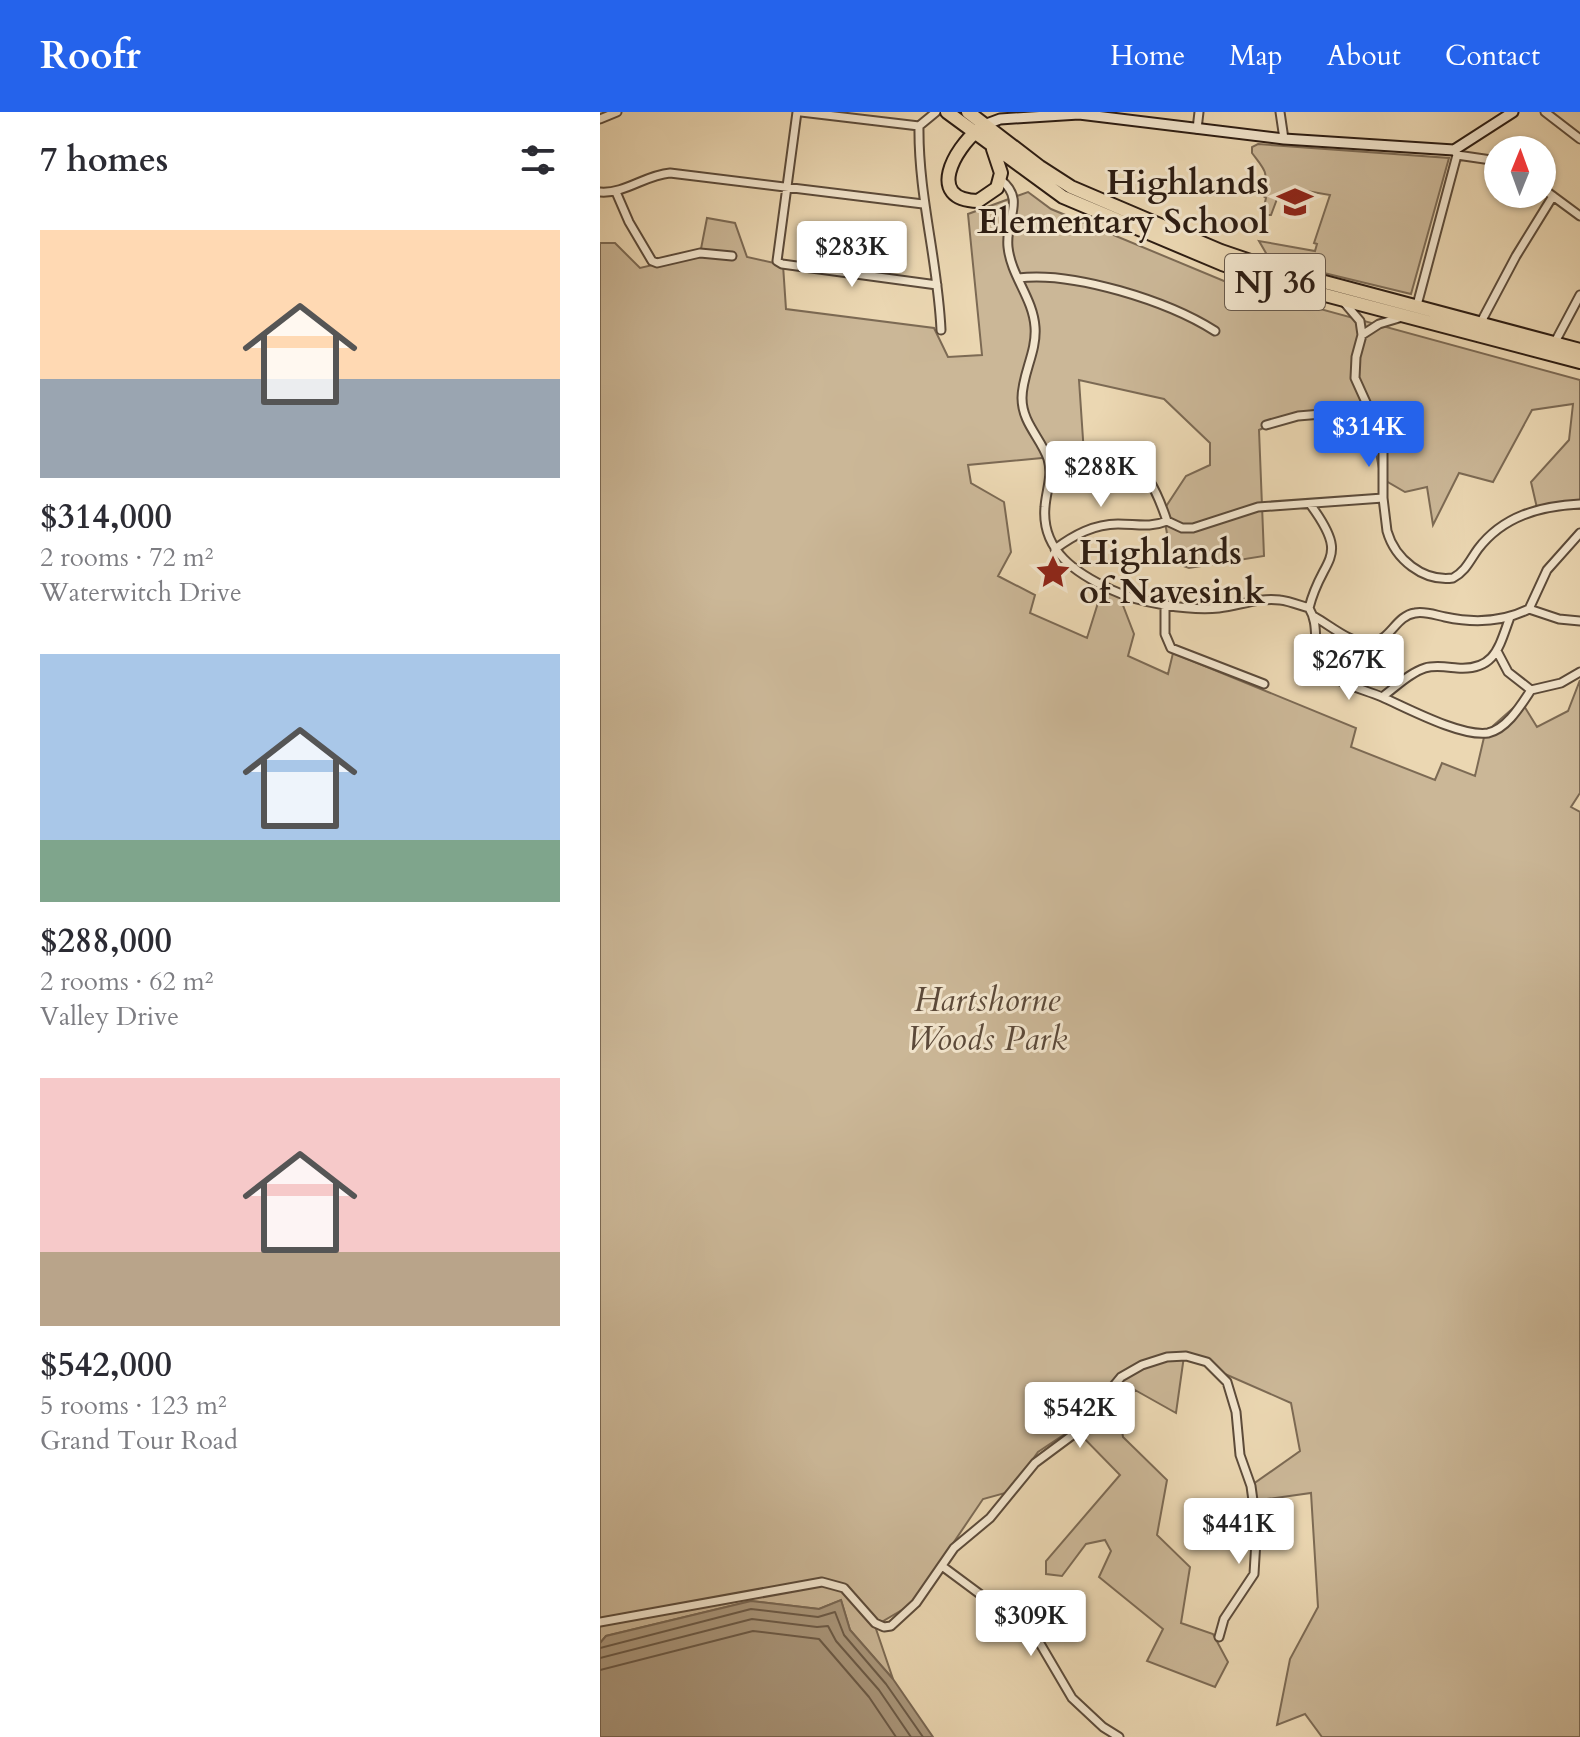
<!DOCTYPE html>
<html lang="en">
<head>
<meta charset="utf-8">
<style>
	:root { --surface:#fff; --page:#f2f2f3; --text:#2b2b33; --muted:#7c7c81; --accent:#2563eb }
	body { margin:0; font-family:Cardo,serif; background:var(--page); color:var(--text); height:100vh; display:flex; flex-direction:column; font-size:30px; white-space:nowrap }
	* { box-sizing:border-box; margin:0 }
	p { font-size:26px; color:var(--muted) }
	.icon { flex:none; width:44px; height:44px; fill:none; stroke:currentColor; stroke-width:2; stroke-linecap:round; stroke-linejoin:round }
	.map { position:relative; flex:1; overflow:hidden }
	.drawer { display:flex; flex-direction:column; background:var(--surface); width:600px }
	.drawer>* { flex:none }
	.needle { width:52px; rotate:1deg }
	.controls { position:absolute; left:884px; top:24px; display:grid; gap:16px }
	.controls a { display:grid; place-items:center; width:72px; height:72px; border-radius:50%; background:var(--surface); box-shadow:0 2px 6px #0004; font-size:40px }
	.price { position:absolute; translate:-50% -68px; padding:0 18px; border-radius:8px; background:#fff; color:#222; font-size:26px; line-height:52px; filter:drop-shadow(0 2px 4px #0008) }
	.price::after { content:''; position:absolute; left:50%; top:48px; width:24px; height:18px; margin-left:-12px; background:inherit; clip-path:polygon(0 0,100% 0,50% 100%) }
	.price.on { background:var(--accent); color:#fff }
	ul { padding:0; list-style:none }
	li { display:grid; align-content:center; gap:16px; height:424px; padding:0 40px }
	li span { display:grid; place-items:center; height:248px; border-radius:0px; color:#555 }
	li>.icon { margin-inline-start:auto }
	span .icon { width:144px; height:144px; fill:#fffc; stroke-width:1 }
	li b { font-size:34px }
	h2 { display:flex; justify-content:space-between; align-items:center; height:96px; padding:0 40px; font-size:34px }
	header { display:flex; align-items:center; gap:48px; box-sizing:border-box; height:112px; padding:0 40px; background:var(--accent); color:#fff }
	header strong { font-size:38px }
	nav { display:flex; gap:44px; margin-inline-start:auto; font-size:28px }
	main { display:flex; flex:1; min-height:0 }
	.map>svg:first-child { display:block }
</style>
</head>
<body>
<header>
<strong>Roofr</strong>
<nav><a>Home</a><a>Map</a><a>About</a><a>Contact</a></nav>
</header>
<main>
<section class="drawer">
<h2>7 homes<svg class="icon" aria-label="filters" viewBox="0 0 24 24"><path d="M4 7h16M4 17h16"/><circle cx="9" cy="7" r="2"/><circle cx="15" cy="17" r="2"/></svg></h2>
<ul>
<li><span style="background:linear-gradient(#ffd9b3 60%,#9aa5b1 0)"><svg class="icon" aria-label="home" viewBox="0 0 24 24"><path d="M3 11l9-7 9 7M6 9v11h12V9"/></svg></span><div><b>$314,000</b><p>2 rooms · 72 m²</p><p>Waterwitch Drive</p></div></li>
<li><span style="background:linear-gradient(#a9c7e8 75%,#7fa58c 0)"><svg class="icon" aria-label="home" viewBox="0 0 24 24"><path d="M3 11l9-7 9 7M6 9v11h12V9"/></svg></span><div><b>$288,000</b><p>2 rooms · 62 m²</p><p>Valley Drive</p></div></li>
<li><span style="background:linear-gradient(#f6c9c9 70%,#b9a48a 0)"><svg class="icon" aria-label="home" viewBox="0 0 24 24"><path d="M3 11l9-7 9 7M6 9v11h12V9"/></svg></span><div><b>$542,000</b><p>5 rooms · 123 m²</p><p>Grand Tour Road</p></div></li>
</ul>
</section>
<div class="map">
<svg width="980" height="1625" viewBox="0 0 980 1625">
	<rect width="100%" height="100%" fill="#ebd7b2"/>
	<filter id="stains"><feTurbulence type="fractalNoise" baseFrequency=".0025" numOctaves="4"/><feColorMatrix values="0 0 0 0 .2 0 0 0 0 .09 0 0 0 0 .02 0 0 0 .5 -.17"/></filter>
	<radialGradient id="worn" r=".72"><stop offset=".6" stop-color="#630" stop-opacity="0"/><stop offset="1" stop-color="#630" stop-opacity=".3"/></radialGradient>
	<path fill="#cbb797" stroke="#7c6a54" stroke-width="2" d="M658,32L849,46L811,182L670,148L659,129L715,139L717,132L714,131L730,83L690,76L677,87L671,103H662L666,86L662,83C668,58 667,61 652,41V35Z
		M428,80L451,97L636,174L980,268V397L937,396L931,370L969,328L973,292L932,298L893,370L859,361L833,413L827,375L805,380L781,366L768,302H694L659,318L664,444L589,456L572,450L563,399L586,364L610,353V331L564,287L479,268L484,342L368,353L371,371L404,390L411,440L398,464L435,483L430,501L487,526L502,478L519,483L534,522L528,544L568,562L573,541L756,616L751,635L835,668L842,651L875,664L885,621L921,589L937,615L968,599L980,568V681L971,695L980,700V1625H722L705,1602L677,1613L690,1547L718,1495L711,1381L653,1389L649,1375L700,1339L691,1291L584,1244L576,1301L535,1278L520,1306L523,1325L567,1368L557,1423L590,1455L581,1511L613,1522L628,1550L615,1575L547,1549L563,1517L499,1465L511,1439L505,1428L486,1432L462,1464L446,1462V1449L520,1363L474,1316L438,1340L409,1380L383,1387L312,1492L275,1514L293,1567L250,1518L241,1488L219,1497L151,1489L6,1524L0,1531V131H15L40,156L100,142L107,106L135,111L147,145L183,153L186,197L334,216L348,245L382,243L368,102Z"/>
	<path fill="#aa977c" stroke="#786652" stroke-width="2" d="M241,1488L250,1518L293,1567L333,1625H0V1531L6,1524L151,1489L219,1497Z"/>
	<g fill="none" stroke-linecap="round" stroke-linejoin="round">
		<path stroke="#6b5a47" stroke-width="2" d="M0,1536L151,1497L218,1505L235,1500L244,1523L286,1572L323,1625
			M0,1546L152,1507L217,1515L228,1514L236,1529L279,1578L311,1625
			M0,1558L153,1519L219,1527L269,1585L296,1625"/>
		<g stroke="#5c4b3a" stroke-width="11">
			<path id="street" d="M197,0L177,149L182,152L337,173
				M201,0L319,14L336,0
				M680,0L684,27
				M945,0L980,27
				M0,7L17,0
				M319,14C318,83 338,149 341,218
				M597,17L599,0
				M855,39L857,43L898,49
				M401,68C426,88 405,107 408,135C411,164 433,186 435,215C437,240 422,262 422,286C422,311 441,326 448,347C453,364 446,379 445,395C441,439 477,462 512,478C539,491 590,499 619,496C639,494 659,485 680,488C689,489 699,493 709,496
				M942,76L980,104
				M0,80C25,82 45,63 70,61L323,92
				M16,80L29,110L52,149L57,151L100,141L132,144
				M418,166C473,159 568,189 615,219
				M743,189L760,209L762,223L756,245L755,266L783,328V386L787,419C795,447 823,470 853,466C866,459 870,448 878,437C903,404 940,394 980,392
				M817,193L857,43
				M881,210L916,144L953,84
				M762,223L779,212L799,206
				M955,230L980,183
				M666,313L698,304L769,298
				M449,349C519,334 543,337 567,409L582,416H593L658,395L783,386
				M710,392C752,449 722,443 709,496C723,519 706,540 731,564C747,574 765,578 782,585C807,596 861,625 888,621C907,617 921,593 931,578
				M455,437C474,423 494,412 518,412C536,412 550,416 567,409
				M565,491V522L571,536L664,572
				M929,497L947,458L980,421
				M929,497L959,507L980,509
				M715,505C731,514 751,532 770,531C791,529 795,504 815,501C825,499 835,503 845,505C873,511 903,510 929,497
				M898,541L908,560L931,578L961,571L980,560
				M782,585C796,575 809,561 825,556C835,553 846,555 857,556C895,559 899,535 910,505
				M342,1454L435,1523L472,1586L503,1615L519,1625
				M0,1510L222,1470L244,1476L275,1511L284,1515L291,1514L316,1491L354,1436L390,1406L435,1351L474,1322L521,1265L542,1253L567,1245L586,1244L607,1250L627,1270L636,1300L640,1343L651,1374L654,1396L656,1428L654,1462L624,1507L619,1525"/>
		</g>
		<g stroke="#2c1c12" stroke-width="13">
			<path id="secondary" d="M384,13L400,7L479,2L684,27L854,38L913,0"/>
		</g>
		<g stroke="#2c1c12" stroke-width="16">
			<path id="highway" d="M347,0L463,85L622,152L668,168L980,250
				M368,0L440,55L471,75L621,139L668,155L980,238
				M378,18C355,36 325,88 378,89L397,76L401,61L393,37"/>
		</g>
		<use href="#street" stroke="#f2e5cd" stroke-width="7"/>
		<use href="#secondary" stroke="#f2e5cd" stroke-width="9"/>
		<use href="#highway" stroke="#ebd7b2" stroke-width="12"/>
	</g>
	<defs>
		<g id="school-bare" transform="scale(2.76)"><path d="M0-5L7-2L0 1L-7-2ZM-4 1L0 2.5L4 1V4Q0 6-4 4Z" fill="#8f2418" stroke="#f2e5cd" stroke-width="2.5" paint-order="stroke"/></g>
		<g id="sight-bare" transform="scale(2.76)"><path d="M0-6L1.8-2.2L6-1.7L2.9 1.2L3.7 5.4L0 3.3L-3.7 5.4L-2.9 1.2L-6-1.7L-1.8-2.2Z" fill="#8f2418" stroke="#f2e5cd" stroke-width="2.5" paint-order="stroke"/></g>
	</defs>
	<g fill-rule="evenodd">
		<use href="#school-bare" x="695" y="90"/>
		<use href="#sight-bare" x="453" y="460"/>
	</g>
	<g text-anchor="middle" stroke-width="6" stroke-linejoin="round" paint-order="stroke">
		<rect fill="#f2e5cd" stroke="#67584a" stroke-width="2" x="625" y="142" width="100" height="56" rx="6"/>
		<g font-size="32" font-weight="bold" fill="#2c1c12">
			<text x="675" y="181">NJ 36</text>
		</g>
		<g font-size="34" font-weight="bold" fill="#2c1c12" stroke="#f2e5cd" text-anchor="end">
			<text x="669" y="82">Highlands<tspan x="669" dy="39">Elementary School</tspan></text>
			<text x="479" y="452" text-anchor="start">Highlands<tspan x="479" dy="39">of Navesink</tspan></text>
		</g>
		<g font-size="34" font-style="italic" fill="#5c4a3a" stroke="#f2e5cd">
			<text x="387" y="899">Hartshorne<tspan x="387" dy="39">Woods Park</tspan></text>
		</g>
	</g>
	<rect width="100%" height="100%" filter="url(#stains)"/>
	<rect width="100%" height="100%" fill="url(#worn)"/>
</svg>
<div class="controls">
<a><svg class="needle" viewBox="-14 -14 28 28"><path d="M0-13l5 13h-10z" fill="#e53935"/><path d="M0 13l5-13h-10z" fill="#7c7c81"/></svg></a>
</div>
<b class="price" style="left:252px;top:177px">$283K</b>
<b class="price on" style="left:769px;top:357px">$314K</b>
<b class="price" style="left:501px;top:397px">$288K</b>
<b class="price" style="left:749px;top:590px">$267K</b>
<b class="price" style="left:480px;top:1338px">$542K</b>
<b class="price" style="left:639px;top:1454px">$441K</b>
<b class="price" style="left:431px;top:1546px">$309K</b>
</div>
</main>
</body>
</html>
